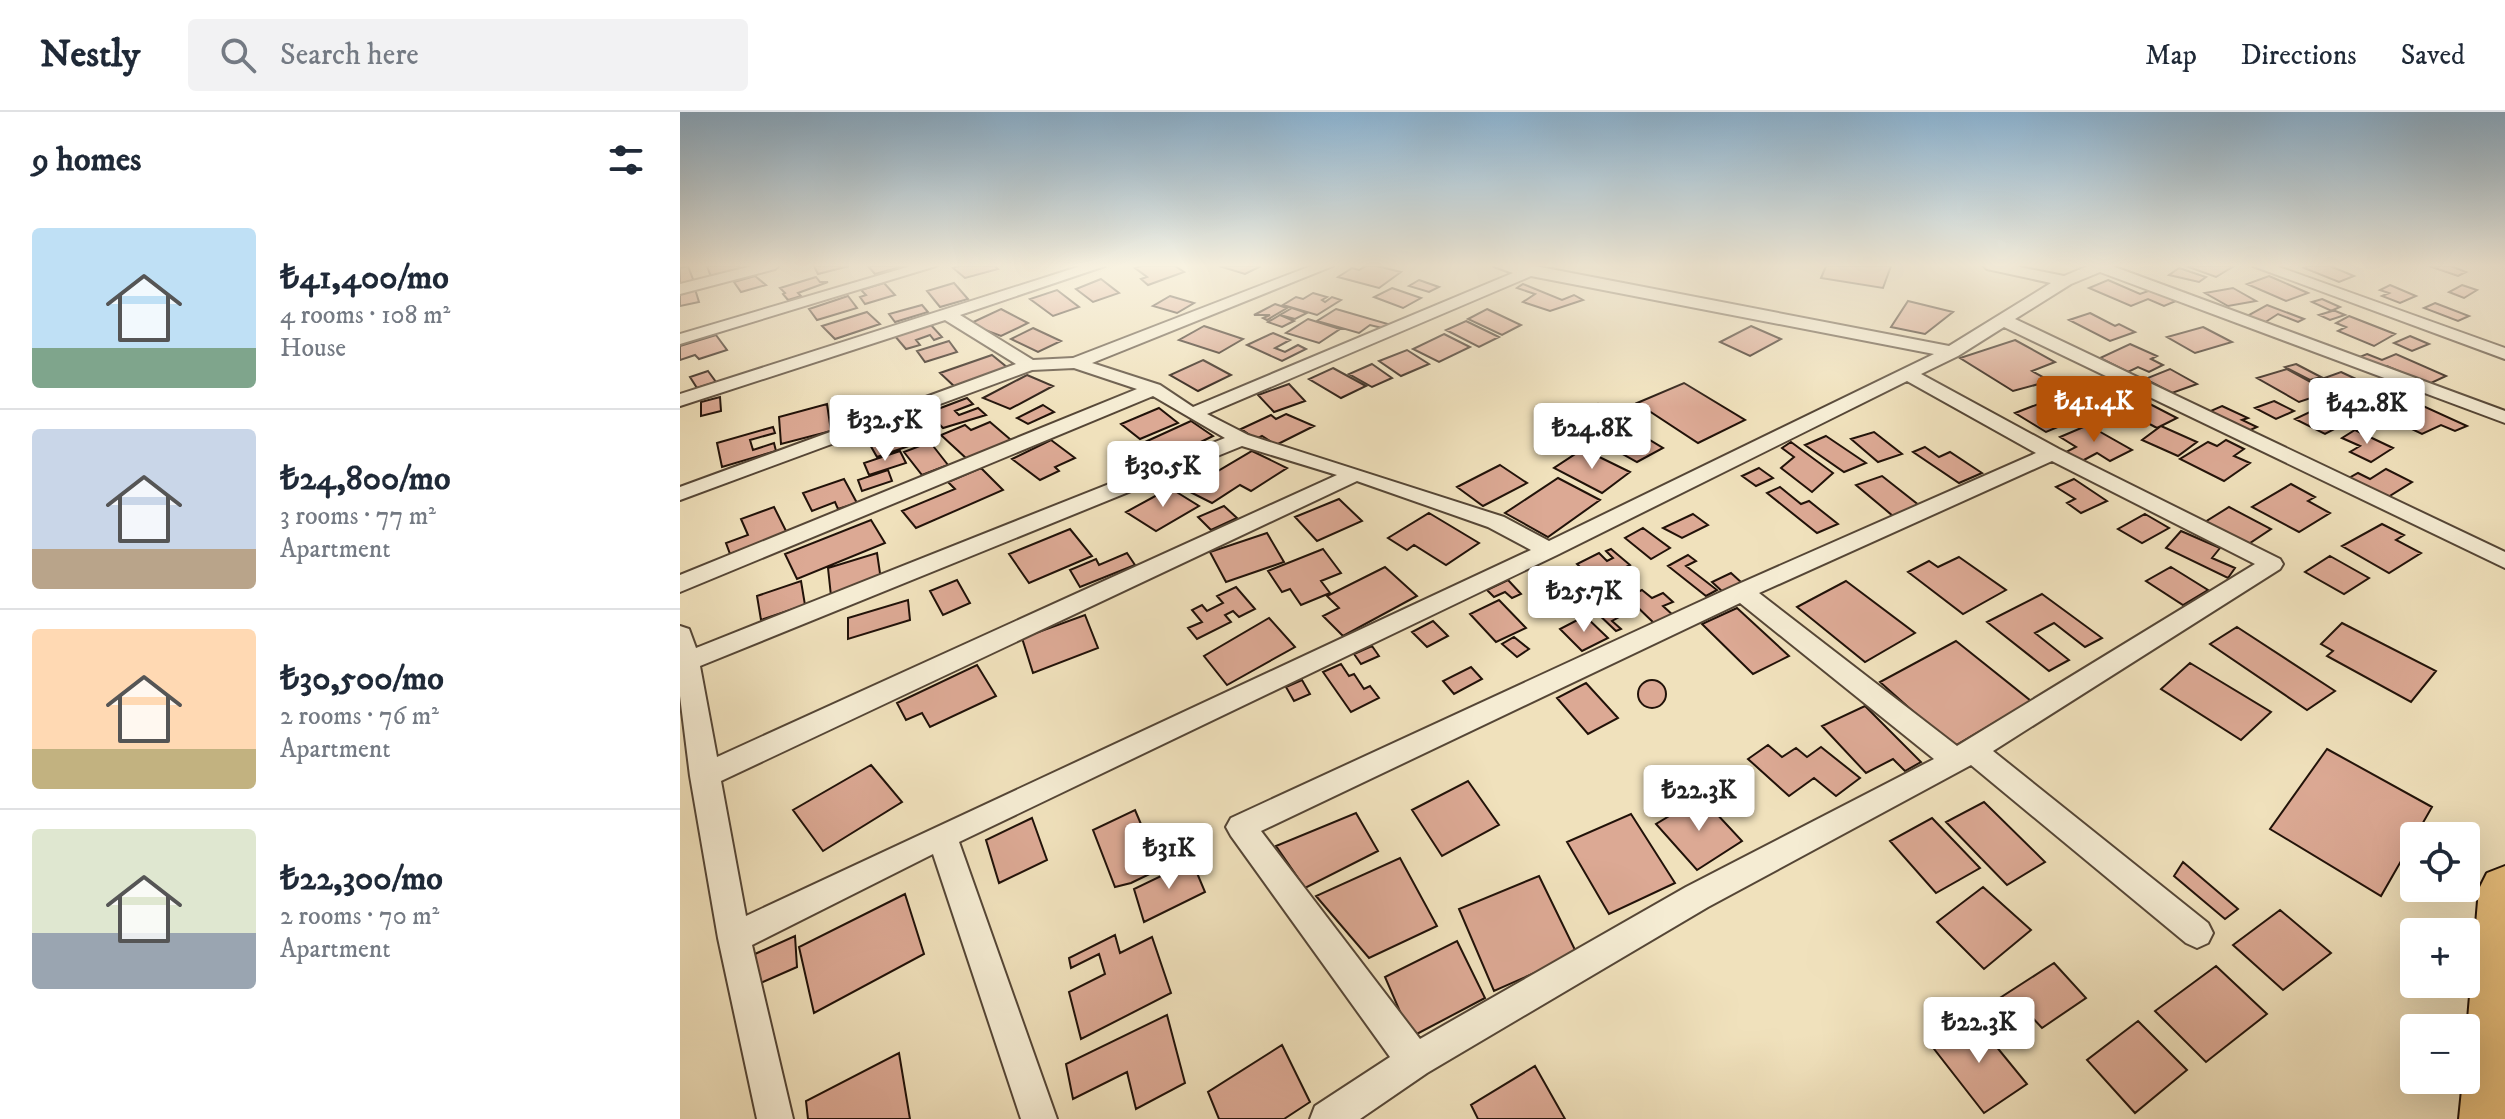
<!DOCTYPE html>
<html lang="en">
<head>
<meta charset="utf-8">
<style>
	:root { --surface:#fff; --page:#f2f2f3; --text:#1f2937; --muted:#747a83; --line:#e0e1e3; --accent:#b45309 }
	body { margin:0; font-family:"IM FELL DW Pica",serif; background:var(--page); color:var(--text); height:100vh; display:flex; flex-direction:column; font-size:30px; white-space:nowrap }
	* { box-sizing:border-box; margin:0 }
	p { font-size:26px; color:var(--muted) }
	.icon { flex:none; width:44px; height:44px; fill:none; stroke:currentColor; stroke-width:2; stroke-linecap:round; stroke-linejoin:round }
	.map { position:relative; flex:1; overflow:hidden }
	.details { display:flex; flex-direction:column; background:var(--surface); width:680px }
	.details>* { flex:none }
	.controls { position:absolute; left:1720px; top:710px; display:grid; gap:16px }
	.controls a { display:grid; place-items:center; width:80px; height:80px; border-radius:8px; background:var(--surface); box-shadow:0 8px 32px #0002; font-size:40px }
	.price { position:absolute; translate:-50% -68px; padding:0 18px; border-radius:8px; background:#fff; color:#222; font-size:26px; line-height:52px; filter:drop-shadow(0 2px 4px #0008) }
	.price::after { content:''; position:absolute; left:50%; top:48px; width:24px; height:18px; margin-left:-12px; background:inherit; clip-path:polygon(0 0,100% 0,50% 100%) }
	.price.on { background:var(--accent); color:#fff }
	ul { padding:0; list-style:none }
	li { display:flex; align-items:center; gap:24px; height:200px; padding:0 32px }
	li+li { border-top:2px solid var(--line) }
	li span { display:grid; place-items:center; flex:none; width:224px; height:160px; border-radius:8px; color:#555 }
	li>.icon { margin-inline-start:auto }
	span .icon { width:96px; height:96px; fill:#fffc; stroke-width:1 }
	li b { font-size:34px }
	h2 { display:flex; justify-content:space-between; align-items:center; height:96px; padding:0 32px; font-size:34px }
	header { display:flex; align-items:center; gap:48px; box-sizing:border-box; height:112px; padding:0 40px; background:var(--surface); border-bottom:2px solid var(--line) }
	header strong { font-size:38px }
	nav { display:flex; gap:44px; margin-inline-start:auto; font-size:28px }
	.search { width:560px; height:72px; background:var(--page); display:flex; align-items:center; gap:20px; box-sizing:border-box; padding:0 28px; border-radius:8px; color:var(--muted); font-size:30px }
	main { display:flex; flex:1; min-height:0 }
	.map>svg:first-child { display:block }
</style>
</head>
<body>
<header>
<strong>Nestly</strong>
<div class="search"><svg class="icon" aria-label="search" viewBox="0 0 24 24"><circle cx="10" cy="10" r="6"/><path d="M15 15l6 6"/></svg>Search here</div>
<nav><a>Map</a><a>Directions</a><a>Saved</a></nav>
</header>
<main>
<section class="details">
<h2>9 homes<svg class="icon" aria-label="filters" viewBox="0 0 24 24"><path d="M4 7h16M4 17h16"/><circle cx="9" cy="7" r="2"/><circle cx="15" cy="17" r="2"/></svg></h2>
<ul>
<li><span style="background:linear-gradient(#bfe0f5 75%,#7fa58c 0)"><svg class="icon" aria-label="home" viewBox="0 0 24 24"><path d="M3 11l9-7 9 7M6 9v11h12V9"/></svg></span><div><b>₺41,400/mo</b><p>4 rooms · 108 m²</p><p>House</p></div></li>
<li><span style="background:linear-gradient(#c9d6e8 75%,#b9a48a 0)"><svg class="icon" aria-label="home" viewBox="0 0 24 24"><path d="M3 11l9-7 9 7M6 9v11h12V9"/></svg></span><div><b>₺24,800/mo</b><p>3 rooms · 77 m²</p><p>Apartment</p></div></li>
<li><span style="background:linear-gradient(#ffd9b3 75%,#c2b280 0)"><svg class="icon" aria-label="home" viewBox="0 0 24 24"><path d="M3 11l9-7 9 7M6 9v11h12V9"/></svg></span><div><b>₺30,500/mo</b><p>2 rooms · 76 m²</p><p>Apartment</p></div></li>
<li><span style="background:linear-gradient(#dfe7d0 65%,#9aa5b1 0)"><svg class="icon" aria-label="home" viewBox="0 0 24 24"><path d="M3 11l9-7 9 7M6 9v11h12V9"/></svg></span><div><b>₺22,300/mo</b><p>2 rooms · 70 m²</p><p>Apartment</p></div></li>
</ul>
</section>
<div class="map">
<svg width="1825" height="1007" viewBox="0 0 1825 1007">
	<rect width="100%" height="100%" fill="#f0e1bc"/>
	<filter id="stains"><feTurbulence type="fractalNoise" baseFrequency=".0025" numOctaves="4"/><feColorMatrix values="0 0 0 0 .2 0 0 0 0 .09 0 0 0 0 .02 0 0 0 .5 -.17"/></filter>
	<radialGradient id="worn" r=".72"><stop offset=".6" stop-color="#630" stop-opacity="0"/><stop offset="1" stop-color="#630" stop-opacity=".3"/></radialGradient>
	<path fill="#dca994" stroke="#211209" stroke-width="2" d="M8,154L14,170L0,173V156Z
		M27,154H59L60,158L31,165Z
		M134,154H169L138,162Z
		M188,154H224L195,162Z
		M279,154H315L318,157L285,166L273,156Z
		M461,154H495L504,160L468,173L461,167L467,165L455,156Z
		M539,154H581L565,162Z
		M686,154H697L721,160L699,176L658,165L672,156L679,158Z
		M1146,154H1211L1203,176L1141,166Z
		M1506,154H1554L1536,165Z
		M1628,154H1650L1674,164L1659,170L1624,156Z
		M1749,154H1771L1786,160L1778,164Z
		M1499,156L1526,165L1519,170L1489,163Z
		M75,164L86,173L61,180L54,170Z
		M1589,164L1628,181L1606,189L1567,172Z
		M136,165L140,170H148L118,181L121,184L108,188L103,182L105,181L100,176Z
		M421,167L439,181L413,190L396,177Z
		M739,168L759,175L749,180L729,174Z
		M1428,168L1460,182L1471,178L1496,189L1484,194L1468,187L1451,194L1409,176Z
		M204,171L215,183L185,192L180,185L186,183L181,178Z
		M274,171L288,187L260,195L247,179Z
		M843,172L882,188L894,183L903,188L870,199L843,190L855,182L837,176Z
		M1710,173L1736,184L1720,191L1702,184L1709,181L1700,178Z
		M1782,173L1797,178L1784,186L1769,180Z
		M712,176L741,186L723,196L694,185Z
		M1553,176L1576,189L1548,194L1525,181Z
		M15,177L19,190L0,194V181Z
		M377,178L399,195L373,204L350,187Z
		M633,181L647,185L642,188L645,190L652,185L661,188L637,203L603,193L616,185L623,187Z
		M168,184L177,196L137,208L129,197Z
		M490,184L514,191L497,201L473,194Z
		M1642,187L1660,195L1653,198L1665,203L1650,208L1639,203L1652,199L1632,190Z
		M1228,189L1273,200L1245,222L1211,215Z
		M1755,191L1789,204L1778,209L1744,196Z
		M595,192L607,196L587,208L583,206L590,203H574Z
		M242,193L248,200L215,210L209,202Z
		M1587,193L1624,207L1618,210L1598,202L1584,211L1567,204Z
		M612,196L627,201L615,207L600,203Z
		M321,197L348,211L321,224L289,212Z
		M656,197L708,212L702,216L690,213L679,221L637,209Z
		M807,197L841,213L822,223L788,207Z
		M187,200L200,212L155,227L142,214Z
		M1410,201L1435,214L1439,212L1455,220L1430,229L1389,208Z
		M600,203L614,209L602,215L588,210Z
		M1669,204L1715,222L1694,234L1658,219L1666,215L1656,211Z
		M628,207L660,217L639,231L606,221Z
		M786,209L819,225L799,235L766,218Z
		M250,212L262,225L254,228L250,223L236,228L240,233L226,237L214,223Z
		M524,214L563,227L539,241L499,228Z
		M1071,214L1101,227L1070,244L1040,230Z
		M1523,215L1552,230L1515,241L1487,225Z
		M353,216L381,229L358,240L331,227Z
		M593,221L610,228L595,236L605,240L618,233L626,237L602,249L567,233Z
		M764,222L790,235L759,250L733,237Z
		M36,223L47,238L19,247L15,243L0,248V234Z
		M1730,224L1749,232L1732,239L1714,231Z
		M1335,228L1375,250L1352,259L1370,269L1333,279L1280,246Z
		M269,229L277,240L245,250L237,239Z
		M1450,232L1477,244L1471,247L1483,253L1469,260L1458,255L1448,260L1420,246Z
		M727,238L749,252L721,264L699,249Z
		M1687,242L1702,248L1716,242L1766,264L1749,272L1707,254L1701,257L1677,246Z
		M312,243L328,256L275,275L260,261Z
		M523,248L551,263L518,279L490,263Z
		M692,252L712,266L692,275L669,262Z
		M1616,252L1641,265L1630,268L1605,255Z
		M653,256L686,274L661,286L629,267Z
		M1490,257L1517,272L1492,281L1465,267Z
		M1607,257L1649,280L1619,290L1577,266Z
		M28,259L36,270L17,276L10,265Z
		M1661,260L1676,267L1654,276L1639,268Z
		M347,263L373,274L330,297L303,286Z
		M1004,271L1065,308L1018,331L957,291Z
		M609,272L625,289L594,300L578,283Z
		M1678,275L1712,290L1693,300L1671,290L1682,285L1669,279Z
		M40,285L41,299L21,304V290Z
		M287,286L293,292L275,299L279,303L298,296L306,303L263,316L254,307L248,309L242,303Z
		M1594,289L1614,299L1596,307L1575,296Z
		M1466,290L1497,306L1477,316L1447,300Z
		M1361,291L1392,309L1366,320L1335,301Z
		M1726,291L1735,295L1741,293L1787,314L1775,319L1761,313L1742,322L1713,308L1730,300L1718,294Z
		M147,292L151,319L101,332L99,305Z
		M918,292L941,306L930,311L936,315L940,313L960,325L954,328L960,332L968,327L983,336L957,350L907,322L911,321L888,306Z
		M363,293L374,300L348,312L337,306Z
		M1542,294L1568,306L1562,308L1577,315L1564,321L1526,301Z
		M479,296L498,311L460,327L441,312Z
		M1634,298L1664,312L1645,322L1615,307Z
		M606,302L634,314L596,333L582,324L576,327L561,317L591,303L596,307Z
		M239,306L252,326L197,345L185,324Z
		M511,309L533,324L488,346L465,330Z
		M310,310L331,328L287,347L261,323L285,313L291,318Z
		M1408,313L1452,338L1430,349L1417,341L1402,349L1386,340L1396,335L1380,325Z
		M1481,314L1517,330L1498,344L1462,328Z
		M93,315L95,321L70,328L73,338L94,331L96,339L42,355L37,331Z
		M1675,318L1713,336L1691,350L1670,340L1680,334L1662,326Z
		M1194,320L1222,342L1198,350L1171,327Z
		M1146,324L1186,351L1164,360L1125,333Z
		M371,328L395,346L375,355L379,359L360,368L332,347Z
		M1546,328L1564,337L1554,344L1570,351L1544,369L1500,347L1528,330L1537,334Z
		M250,330L268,353L242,363L224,340Z
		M1111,330L1153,361L1132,380L1101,356L1114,345L1102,336Z
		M1245,335L1259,345L1270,340L1302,361L1279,371L1233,340Z
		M903,337L950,360L922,381L874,356Z
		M220,339L226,351L189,363L184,351Z
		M572,339L607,356L571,379L560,373L532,391L506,378Z
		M820,353L847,371L803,394L777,375Z
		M301,356L323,378L236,416L222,399L275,377L268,370Z
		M1079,356L1093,366L1076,374L1062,364Z
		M1706,357L1732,370L1708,385L1669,366L1678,361L1690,367Z
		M208,358L212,369L182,379L178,368Z
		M1202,364L1240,394L1213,404L1176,373Z
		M878,366L920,388L868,425L825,401Z
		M164,367L177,391L158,397L155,390L132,399L123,381Z
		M1394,367L1427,389L1401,401L1387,391L1395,387L1376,375Z
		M1611,372L1635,385L1628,389L1650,401L1619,420L1572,395Z
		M1100,375L1121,392L1129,389L1158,412L1137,421L1087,381Z
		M490,376L519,394L476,419L446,400Z
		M659,387L682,409L637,429L615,405Z
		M544,394L557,406L531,418L518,405Z
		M94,395L107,421L50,442L46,431L68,423L61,407Z
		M1549,395L1591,417L1567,433L1525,410Z
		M749,401L799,431L766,453L734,433L727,438L708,426Z
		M1013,402L1028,413L1002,426L983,416Z
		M1465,402L1489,416L1462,431L1438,417Z
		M191,408L205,431L117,467L105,442Z
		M1702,412L1724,423L1716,428L1741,441L1709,461L1662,434Z
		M963,416L990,436L971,447L945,426Z
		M390,417L412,444L349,471L329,442Z
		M1501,419L1540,436L1532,446L1555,456L1548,466L1486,436Z
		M587,421L604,450L546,470L530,440Z
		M643,437L661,461L641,469L650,481L621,493L610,477L602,480L588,459Z
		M931,437L950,453L936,460L944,467L923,477L897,452L919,441L927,449L933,446L926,439Z
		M197,441L201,468L151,484L148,456Z
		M447,441L455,453L400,475L390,458L416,447L419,453Z
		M1008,443L1016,449L1006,454L1037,478L1026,484L988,454Z
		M1650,444L1689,466L1664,482L1625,460Z
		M1279,445L1326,478L1283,502L1228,460L1249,449L1258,455Z
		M705,455L737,484L663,524L643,504L659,496L647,484Z
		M1491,455L1528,478L1503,493L1466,469Z
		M1051,461L1062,471L1043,480L1032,470Z
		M879,463L906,489L891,496L864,470Z
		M277,468L290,491L263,503L250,479Z
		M828,468L841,482L832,486L825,480L814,485L807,478Z
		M121,469L125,493L81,508L77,484Z
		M1166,469L1235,521L1185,550L1117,495Z
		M556,475L575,497L559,505L553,499L545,503L551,510L517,527L508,516L522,510L512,498L522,493L527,499L543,491L537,484Z
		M962,478L972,486L983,481L993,490L983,494L995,505L977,514L947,485Z
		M1362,482L1422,526L1405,535L1374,511L1355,521L1389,548L1369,559L1307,510Z
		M228,488L230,508L168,527V506Z
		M819,488L846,516L816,530L790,502Z
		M929,492L941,504L932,509L941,517L936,519L915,499Z
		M1057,496L1109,544L1073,562L1022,512Z
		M405,503L418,536L353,561L342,526Z
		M905,504L928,526L902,539L880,517Z
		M589,506L615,535L547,573L524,544Z
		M753,509L768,524L747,535L732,520Z
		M1662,511L1756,559L1731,590L1647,544L1653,539L1641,532Z
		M1557,515L1655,579L1627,598L1530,532Z
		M834,525L849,537L837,545L822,532Z
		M1276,529L1351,589L1273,635L1200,570Z
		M692,534L699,544L681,552L674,542Z
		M1510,551L1591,600L1561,628L1481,577Z
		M661,552L669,564L674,562L684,577L690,574L699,586L671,600L643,560Z
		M297,553L316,584L250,615L242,601L226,608L217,591Z
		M791,555L802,567L774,582L763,569Z
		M622,568L630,582L614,589L606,575Z
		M958 582a14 14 0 1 1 28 0a14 14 0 1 1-28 0Z
		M906,571L938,606L908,622L877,586Z
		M1185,594L1241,650L1225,659L1213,647L1186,661L1142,614Z
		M1088,633L1102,645L1116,636L1127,645L1141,635L1180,666L1156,684L1134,666L1109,684L1068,647Z
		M1647,637L1752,695L1701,784L1590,717Z
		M191,653L222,690L143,739L113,698Z
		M788,669L819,713L762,744L732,698Z
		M1021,685L1062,729L1017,758L976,712Z
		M1304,690L1365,750L1327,773L1266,710Z
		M455,698L480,757L451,771L435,775L413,718Z
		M676,701L698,739L625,776L596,734Z
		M951,702L995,771L929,802L887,730Z
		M352,706L367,748L319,771L306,728Z
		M1252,706L1300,756L1256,781L1210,729Z
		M720,746L757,814L689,846L636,784Z
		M512,749L525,780L464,810L454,777Z
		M1503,750L1558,797L1545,807L1494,764Z
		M859,764L897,842L814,879L779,797Z
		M1303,775L1351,818L1304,857L1257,810Z
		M225,782L244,842L134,901L119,835Z
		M1600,798L1651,841L1603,878L1553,833Z
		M435,823L440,841L472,825L491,881L401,927L389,880L425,862L419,842L391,856L389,846Z
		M115,824L117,855L76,873L75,842Z
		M777,829L805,886L731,925L705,865Z
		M1374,851L1406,886L1362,916L1349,902L1329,916L1309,893Z
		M1536,854L1587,902L1526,950L1475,899Z
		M487,903L505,971L456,997L447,960L393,987L386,952Z
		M1293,906L1347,972L1304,1001L1251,933Z
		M1458,909L1507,958L1455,1001L1407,948Z
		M602,933L630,990L604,1007H539L528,980Z
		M219,941L230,1007H128L126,989Z
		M855,954L885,1007H798L791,993Z"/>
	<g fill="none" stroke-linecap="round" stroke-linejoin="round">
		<g stroke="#554636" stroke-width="4">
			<path id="minor" d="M72,154H98L95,157L0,182V172Z
				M231,154H256L0,232V222Z
				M401,154H425L280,203L353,248L393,246L631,154H653L412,251L480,273L513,295L833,161L814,154H855L1269,234L1371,171L1307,157L1304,154H1335L1384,164L1408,154H1432L1825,299V311L1420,160L1391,172L1335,207L1825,440V456L1324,215L1278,244L1241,262L1379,337L1600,447L1603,452L1600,457L1313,639L1528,811L1533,821L1528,831L1517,836L1506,831L1291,653L1028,795L747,961L680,1007H630L635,994L710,945L551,724L546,715L551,706L1054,474L1356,341L1227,269L877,443L279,730L377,1007H341L253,742L72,833L113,1007H77L38,826L10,664L0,584V514L9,517L16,536L545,326L473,284L0,480V463L457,277L394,256L352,258L0,388V375L336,252L265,208L0,294V282ZM851,164L1254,242L869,429L824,405L568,323L527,302ZM562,334L657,363L37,645L20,554ZM1372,349L1575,452L1277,634L1079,481ZM677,369L808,415L851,438L66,804L41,669ZM1060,491L1254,647L1006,775L740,927L581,719Z
				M1573,154H1596L1825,236V247Z"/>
		</g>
		<g stroke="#211209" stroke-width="4">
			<path id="trunk" d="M1825,754V1007H1779L1783,968H1786V931L1799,777L1807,761Z"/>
		</g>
		<use href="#minor" fill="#f5ecd3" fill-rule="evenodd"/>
		<use href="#trunk" fill="#e8c07e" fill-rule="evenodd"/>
	</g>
	<linearGradient id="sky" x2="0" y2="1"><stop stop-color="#8bb6d7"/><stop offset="0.52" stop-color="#f8f2e1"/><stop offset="1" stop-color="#f8f2e1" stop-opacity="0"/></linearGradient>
	<rect width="1825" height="295" fill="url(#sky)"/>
	<rect width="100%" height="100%" filter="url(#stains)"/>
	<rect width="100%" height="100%" fill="url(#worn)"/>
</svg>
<div class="controls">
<a><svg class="icon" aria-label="locate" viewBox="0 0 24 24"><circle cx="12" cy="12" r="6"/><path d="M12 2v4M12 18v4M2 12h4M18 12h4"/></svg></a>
<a>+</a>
<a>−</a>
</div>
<b class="price on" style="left:1414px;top:332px">₺41.4K</b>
<b class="price" style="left:1687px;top:334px">₺42.8K</b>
<b class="price" style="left:205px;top:351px">₺32.5K</b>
<b class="price" style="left:912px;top:359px">₺24.8K</b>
<b class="price" style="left:483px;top:397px">₺30.5K</b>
<b class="price" style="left:904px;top:522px">₺25.7K</b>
<b class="price" style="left:1019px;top:721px">₺22.3K</b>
<b class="price" style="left:489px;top:779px">₺31K</b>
<b class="price" style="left:1299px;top:953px">₺22.3K</b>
</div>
</main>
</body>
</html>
